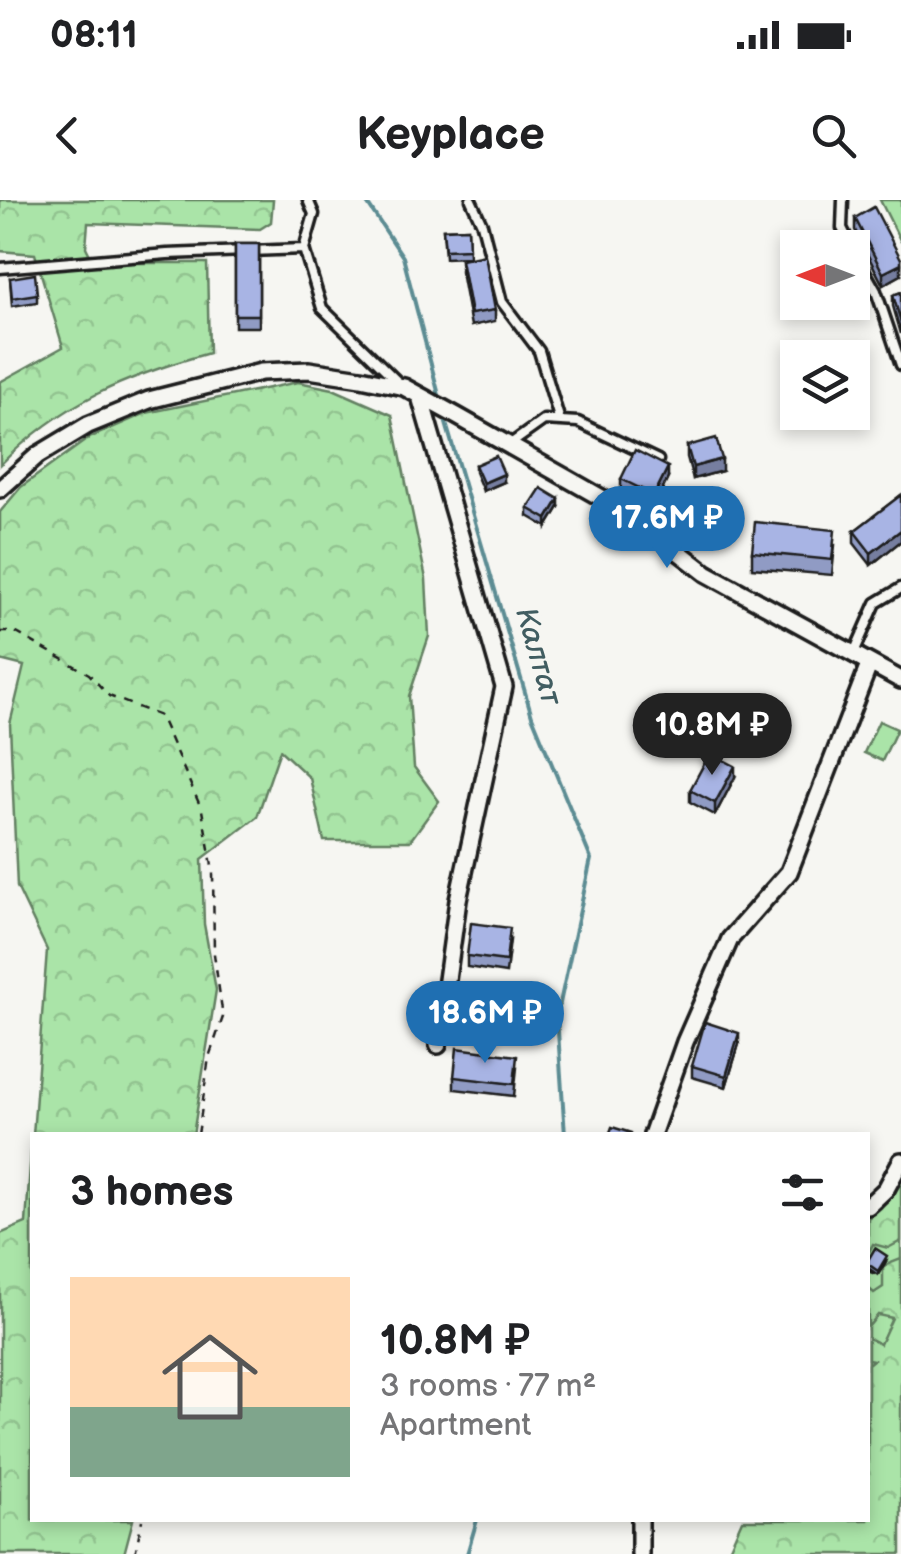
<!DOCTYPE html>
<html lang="en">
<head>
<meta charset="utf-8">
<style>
	:root { --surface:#fff; --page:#f6f6f6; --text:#202124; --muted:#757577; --accent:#1f6fb2 }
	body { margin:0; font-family:"Balsamiq Sans",sans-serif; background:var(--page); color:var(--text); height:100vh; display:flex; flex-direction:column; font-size:38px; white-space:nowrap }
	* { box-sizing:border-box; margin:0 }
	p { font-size:32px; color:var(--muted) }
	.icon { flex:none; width:55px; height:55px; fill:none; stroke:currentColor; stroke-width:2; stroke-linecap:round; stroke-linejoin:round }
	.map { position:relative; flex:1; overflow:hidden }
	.details { position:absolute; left:30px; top:932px; width:840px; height:390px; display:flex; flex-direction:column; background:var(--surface); border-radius:0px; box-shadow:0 5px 15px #0003 }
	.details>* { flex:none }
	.needle { width:65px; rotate:270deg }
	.controls { position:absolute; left:780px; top:30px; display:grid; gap:20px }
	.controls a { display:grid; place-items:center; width:90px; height:90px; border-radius:0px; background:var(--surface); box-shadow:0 5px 15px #0003; font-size:50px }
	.price { position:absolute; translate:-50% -85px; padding:0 22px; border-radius:35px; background:var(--accent); color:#fff; font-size:32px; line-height:65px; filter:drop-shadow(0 2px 5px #0008) }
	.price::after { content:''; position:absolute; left:50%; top:60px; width:30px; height:22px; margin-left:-15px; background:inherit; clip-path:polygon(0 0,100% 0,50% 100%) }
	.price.on { background:#222; color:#fff }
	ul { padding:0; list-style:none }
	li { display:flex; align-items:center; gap:30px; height:250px; padding:0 40px }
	li span { display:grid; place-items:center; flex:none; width:280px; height:200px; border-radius:0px; color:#555 }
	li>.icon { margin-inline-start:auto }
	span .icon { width:120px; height:120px; fill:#fffc; stroke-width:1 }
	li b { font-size:42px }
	h2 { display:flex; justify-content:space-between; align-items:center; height:120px; padding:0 40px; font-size:42px }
	.status { display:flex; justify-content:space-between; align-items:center; height:70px; padding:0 50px; background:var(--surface); direction:ltr }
	.status svg { height:28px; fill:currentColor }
	header { display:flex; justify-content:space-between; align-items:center; height:130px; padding:0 40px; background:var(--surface); font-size:45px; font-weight:700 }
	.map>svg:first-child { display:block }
</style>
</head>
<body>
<div class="status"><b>08:11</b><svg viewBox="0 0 49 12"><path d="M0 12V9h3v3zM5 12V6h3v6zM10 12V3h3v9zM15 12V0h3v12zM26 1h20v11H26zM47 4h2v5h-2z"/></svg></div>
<header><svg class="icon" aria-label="back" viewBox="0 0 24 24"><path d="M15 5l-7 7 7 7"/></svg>Keyplace<svg class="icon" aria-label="search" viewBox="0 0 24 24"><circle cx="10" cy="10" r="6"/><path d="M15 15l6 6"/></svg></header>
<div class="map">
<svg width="901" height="1354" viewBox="0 0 901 1354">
	<defs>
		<pattern id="forest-crowns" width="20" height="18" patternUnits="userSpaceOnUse" patternTransform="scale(2.5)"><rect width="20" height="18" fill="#aae4a8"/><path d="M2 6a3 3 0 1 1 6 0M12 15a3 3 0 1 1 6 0" fill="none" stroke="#92c390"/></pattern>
	</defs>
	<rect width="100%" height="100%" fill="#f6f6f2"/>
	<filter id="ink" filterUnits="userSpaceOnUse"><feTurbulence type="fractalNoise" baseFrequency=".01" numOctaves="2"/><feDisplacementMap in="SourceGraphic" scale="20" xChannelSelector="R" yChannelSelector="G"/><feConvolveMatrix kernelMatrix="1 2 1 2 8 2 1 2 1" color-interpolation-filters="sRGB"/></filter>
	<g filter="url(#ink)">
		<path fill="#aae4a8" stroke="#638062" stroke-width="2.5" d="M880,0H901V42Z
			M879,521L897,529L882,561L864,553Z
			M879,1007L901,1019V1100L868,1170V1014Z"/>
		<path fill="url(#forest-crowns)" stroke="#638062" stroke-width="2.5" d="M0,0H273L271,22L260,29L88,23L86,47L94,63H207L209,153C127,176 62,202 0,265V182L63,147L35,54L0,51Z
			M298,182L333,189L392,215L426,379L429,436L409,496L414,567L439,601L410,641H324L310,578L280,550L257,617L202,659L204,724L216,790L193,935H33L47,750L17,687L10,524L24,466L0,460V312L21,287L89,238L146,213Z
			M32,938V1320H133L124,1354H0V1034L26,1023Z
			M901,976V1041L888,1048L873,1044L868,1054V1018L881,1008Z
			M901,1059V1354H727L742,1320H868V1164L873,1160L868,1159V1138L880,1144L892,1118L878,1115L868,1127V1088L874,1093L883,1087V1066Z"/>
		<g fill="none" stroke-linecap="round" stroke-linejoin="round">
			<path stroke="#5c8c93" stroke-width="4" d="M365,0L403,57L440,199
				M443,213L532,516L591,659L557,817L565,935
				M467,1354L477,1320"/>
			<g stroke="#1c1c1c" stroke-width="15">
				<path id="service" d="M471,0L482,24L502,102L539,151L560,221
					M843,0L842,28L852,48
					M852,48L876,91L901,165
					M304,49L314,14L308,0
					M0,68L167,54L304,49L322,108L400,184
					M509,245L544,220L578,222L658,260
					M853,455L876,403L901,388"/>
			</g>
			<g stroke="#1c1c1c" stroke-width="22">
				<path id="minor" d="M421,200L504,487L458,700L438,845
					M0,289L38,255L88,225L149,200L261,172L309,170L361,178L404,187L457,216L630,314L706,373L901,480
					M652,935L685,842L730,739L789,672L869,465
					M868,1006L886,989L901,961
					M640,1320V1354"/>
			</g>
			<path stroke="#1c1c1c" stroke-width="2.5" stroke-dasharray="8 8" stroke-linecap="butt" d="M0,432H15L89,474L109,496L160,516L202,610L213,671L214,754L223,817L209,857L198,935
				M868,1071L878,1075
				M135,1354L142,1320"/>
			<use href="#service" stroke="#f6f6f2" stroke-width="8"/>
			<use href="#minor" stroke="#f6f6f2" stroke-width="15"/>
		</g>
		<path fill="#909bc4" stroke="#1c1c1c" stroke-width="2.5" d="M855,18L901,59V75L883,85L855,30Z
			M468,28L469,57L445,58L443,29Z
			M235,44H259V127H235Z
			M461,60L495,110V121L471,126L461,72Z
			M10,78L37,94V102L12,106Z
			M901,92V134L893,106V95Z
			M687,246L722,271L693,279L687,257Z
			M475,265L504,282L483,291L475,272Z
			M668,278L654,307L621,290V279Z
			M901,295V341L871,365L854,343V331Z
			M559,307L547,327L528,316V308Z
			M835,345L832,375L752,368V352Z
			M735,577L715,615L690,602V590Z
			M510,740L506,773L467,767V756Z
			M739,844L726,887L692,877V866Z
			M517,867L514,896L454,889V877Z
			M868,1060H887L878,1075L868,1068Z"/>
		<path fill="#767ea0" stroke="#1c1c1c" stroke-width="2.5" d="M901,64V75L883,85V73Z
			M722,259V271L693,279V267Z
			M668,267V278L654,307V295Z
			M504,274V282L483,291V283Z
			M559,299V307L547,327V319Z
			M901,330V341L871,365V353Z
			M735,566V577L715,615V603Z
			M739,833V844L726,887V876Z"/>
		<path fill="#a8b4e4" stroke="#1c1c1c" stroke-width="2.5" d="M874,7L901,59V64L883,73L855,18Z
			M468,28L469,49L445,50L443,29Z
			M235,44H259V115H235Z
			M485,55L495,110L471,114L461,60Z
			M35,74L37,94L12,98L10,78Z
			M901,92V122L893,95Z
			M716,238L722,259L693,267L687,246Z
			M635,250L668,267L654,295L621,279Z
			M496,256L504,274L483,283L475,265Z
			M541,288L559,299L547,319L528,308Z
			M901,295V330L871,353L854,331Z
			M755,322L835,330L832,360L752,352Z
			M710,553L735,566L715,603L690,590Z
			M471,723L510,728L506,761L467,756Z
			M705,822L739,833L726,876L692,866Z
			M457,848L517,856L514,884L454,877Z
			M612,927L631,933V935H609Z
			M875,1048L887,1056L878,1071L868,1064V1060Z"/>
	</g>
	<g text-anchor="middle" stroke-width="8" stroke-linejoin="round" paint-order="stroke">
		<g font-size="30" font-style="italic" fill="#415d61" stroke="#f6f6f2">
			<text transform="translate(539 456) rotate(74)" y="10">Калтат</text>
		</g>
	</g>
</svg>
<div class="controls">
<a><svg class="needle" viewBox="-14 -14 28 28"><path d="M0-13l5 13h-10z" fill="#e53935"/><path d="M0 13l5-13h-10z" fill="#757577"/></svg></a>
<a><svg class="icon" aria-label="layers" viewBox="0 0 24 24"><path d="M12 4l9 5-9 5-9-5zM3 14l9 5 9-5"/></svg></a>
</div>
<b class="price" style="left:667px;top:371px">17.6M ₽</b>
<b class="price on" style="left:712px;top:578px">10.8M ₽</b>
<b class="price" style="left:485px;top:866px">18.6M ₽</b>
<section class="details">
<h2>3 homes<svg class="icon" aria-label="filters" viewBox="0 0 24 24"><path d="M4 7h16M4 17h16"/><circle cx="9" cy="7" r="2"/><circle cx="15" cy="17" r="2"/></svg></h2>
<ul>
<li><span style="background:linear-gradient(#ffd9b3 65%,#7fa58c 0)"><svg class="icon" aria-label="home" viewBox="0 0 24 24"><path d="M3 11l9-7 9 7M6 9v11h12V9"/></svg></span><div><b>10.8M ₽</b><p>3 rooms · 77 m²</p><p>Apartment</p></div></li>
</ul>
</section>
</div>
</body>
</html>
